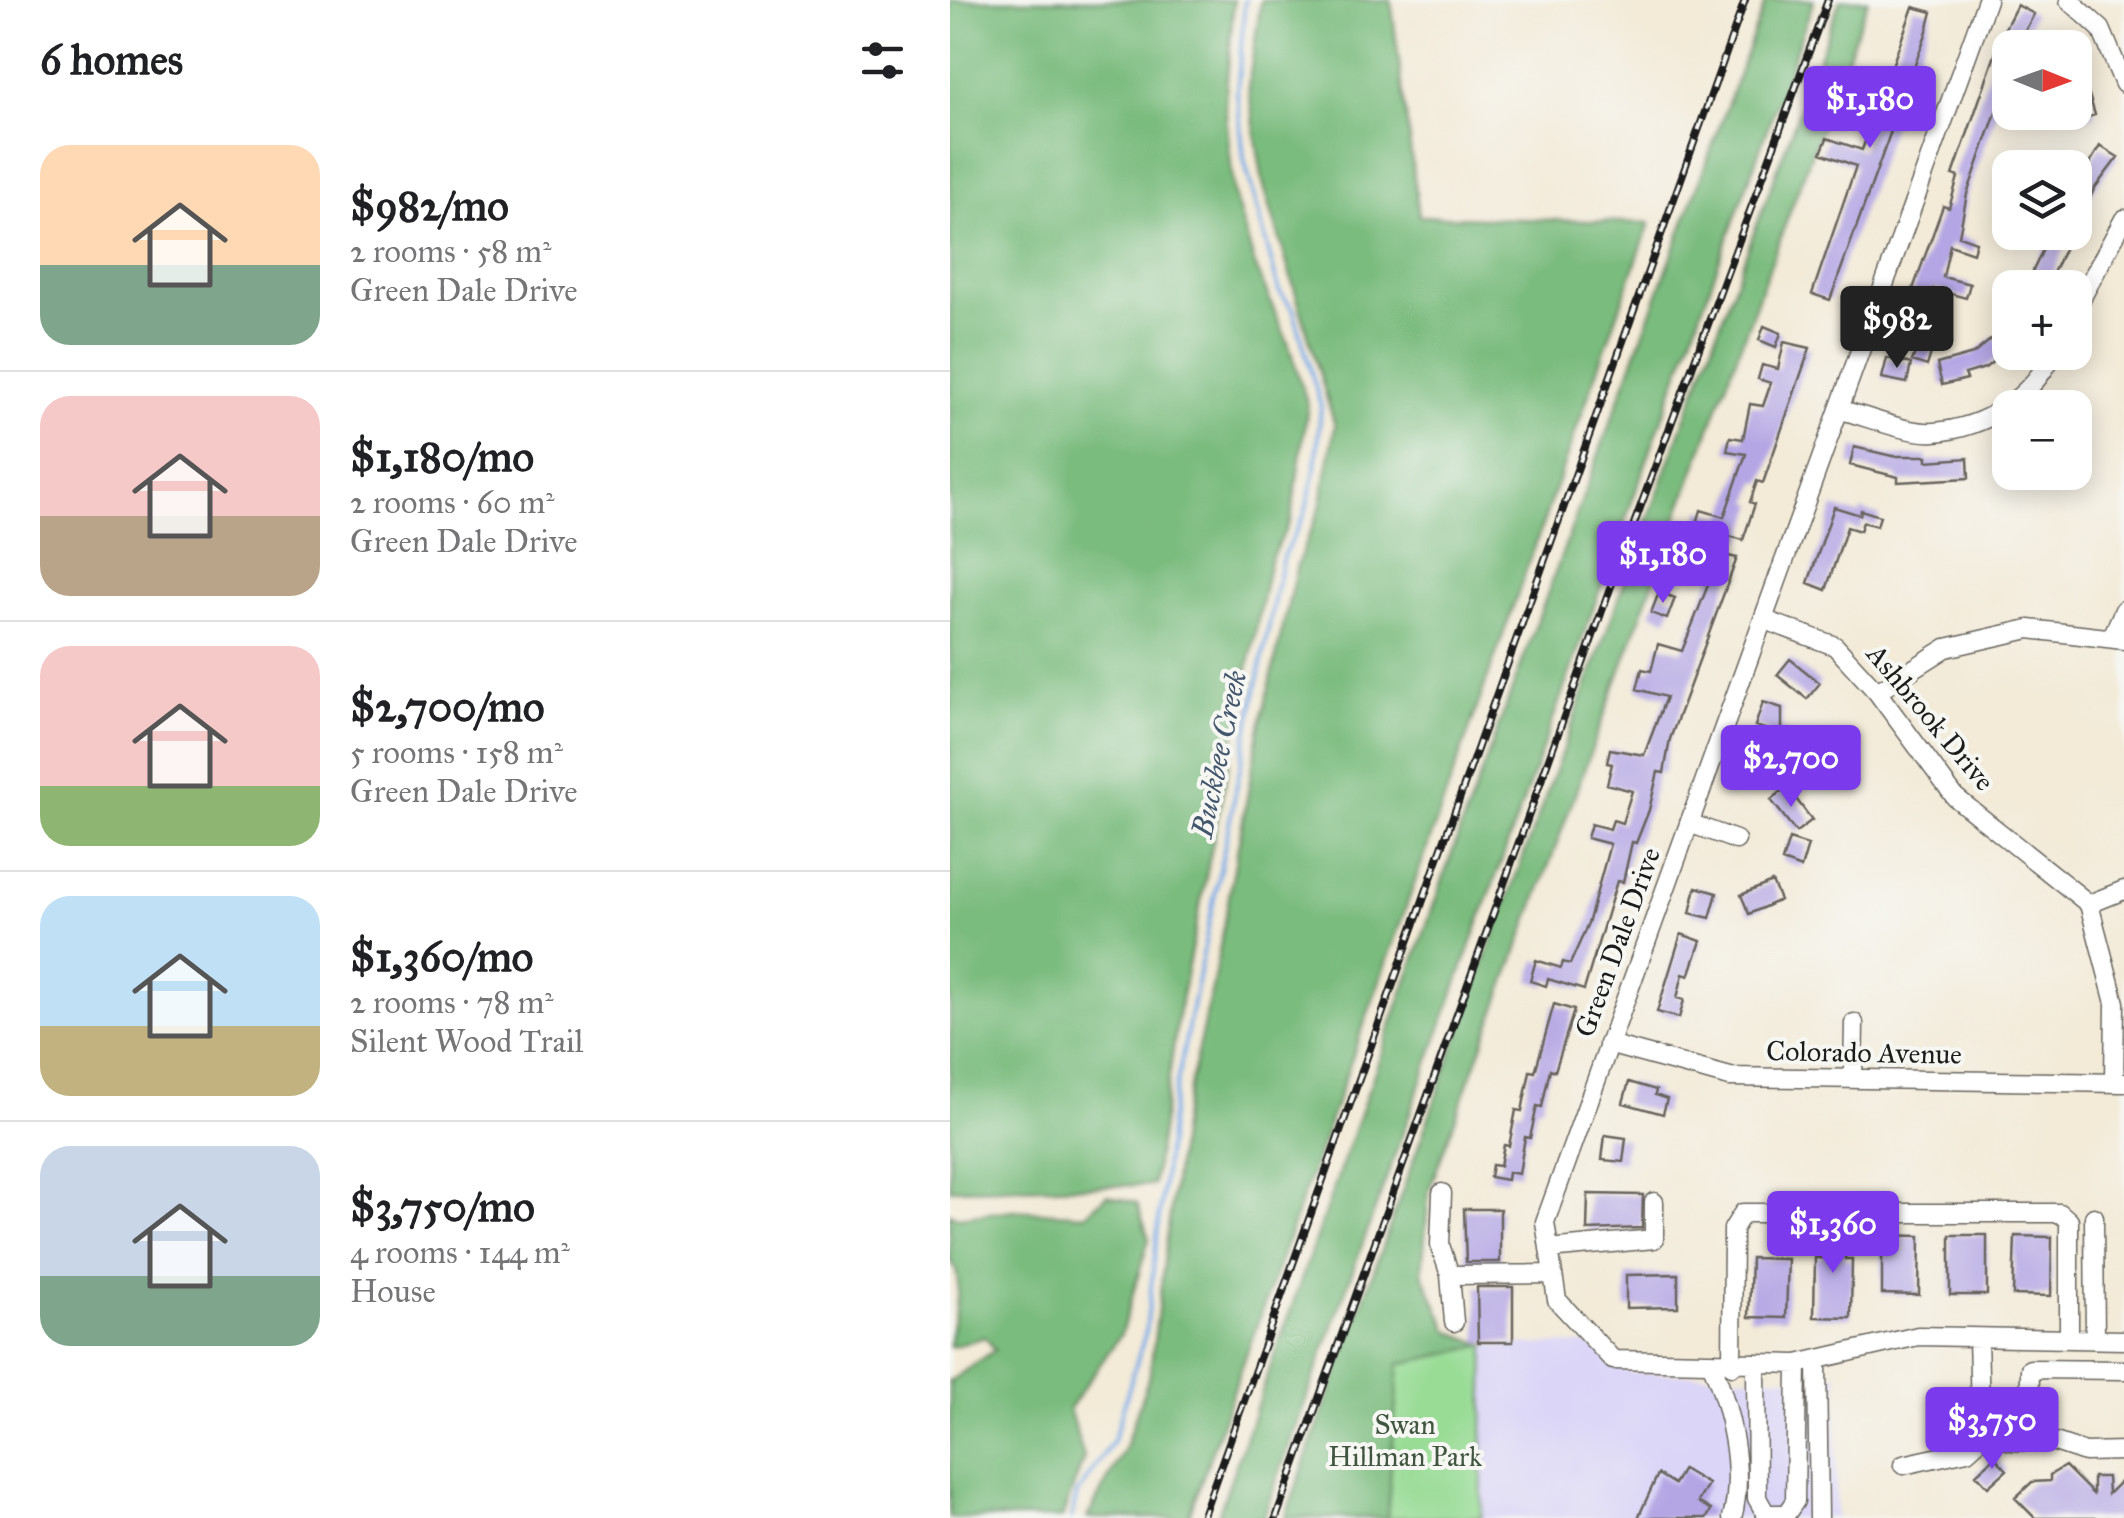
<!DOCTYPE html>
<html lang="en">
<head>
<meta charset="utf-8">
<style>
	:root { --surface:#fff; --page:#f2f2f2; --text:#202124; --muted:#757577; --line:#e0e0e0; --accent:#7c3aed }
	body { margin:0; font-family:"IM FELL Great Primer",serif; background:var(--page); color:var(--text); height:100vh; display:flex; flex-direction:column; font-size:38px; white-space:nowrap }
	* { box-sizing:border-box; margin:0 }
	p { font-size:32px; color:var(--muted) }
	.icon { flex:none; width:55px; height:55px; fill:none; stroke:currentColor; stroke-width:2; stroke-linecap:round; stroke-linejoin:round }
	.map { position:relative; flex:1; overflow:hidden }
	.details { display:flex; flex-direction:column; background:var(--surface); width:950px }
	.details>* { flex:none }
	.needle { width:65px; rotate:91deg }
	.fabs { position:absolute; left:1042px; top:30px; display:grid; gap:20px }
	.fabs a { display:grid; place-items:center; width:100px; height:100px; border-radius:20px; background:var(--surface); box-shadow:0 5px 25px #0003; font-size:50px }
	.price { position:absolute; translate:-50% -85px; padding:0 22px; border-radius:10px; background:var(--accent); color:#fff; font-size:32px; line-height:65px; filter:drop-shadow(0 2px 5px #0008) }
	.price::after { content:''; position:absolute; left:50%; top:60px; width:30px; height:22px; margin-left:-15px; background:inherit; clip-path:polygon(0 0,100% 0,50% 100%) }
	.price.active { background:#222; color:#fff }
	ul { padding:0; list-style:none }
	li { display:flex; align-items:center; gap:30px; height:250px; padding:0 40px }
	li+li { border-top:2px solid var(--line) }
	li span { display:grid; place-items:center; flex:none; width:280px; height:200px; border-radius:30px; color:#555 }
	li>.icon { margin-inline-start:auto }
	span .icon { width:120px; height:120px; fill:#fffc; stroke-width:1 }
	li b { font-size:42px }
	h2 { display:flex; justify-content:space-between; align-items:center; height:120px; padding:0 40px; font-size:42px }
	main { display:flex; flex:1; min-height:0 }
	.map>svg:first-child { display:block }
</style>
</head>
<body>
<main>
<section class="details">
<h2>6 homes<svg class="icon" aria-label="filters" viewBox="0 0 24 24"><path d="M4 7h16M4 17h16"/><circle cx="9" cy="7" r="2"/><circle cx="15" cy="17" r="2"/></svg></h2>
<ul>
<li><span style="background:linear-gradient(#ffd9b3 60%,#7fa58c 0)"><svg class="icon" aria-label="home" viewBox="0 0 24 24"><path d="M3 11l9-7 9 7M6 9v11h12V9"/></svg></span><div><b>$982/mo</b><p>2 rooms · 58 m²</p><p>Green Dale Drive</p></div></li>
<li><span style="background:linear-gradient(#f6c9c9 60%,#b9a48a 0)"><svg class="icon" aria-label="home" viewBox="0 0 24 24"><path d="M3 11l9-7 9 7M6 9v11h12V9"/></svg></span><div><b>$1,180/mo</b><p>2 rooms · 60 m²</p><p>Green Dale Drive</p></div></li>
<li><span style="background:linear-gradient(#f6c9c9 70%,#8fb573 0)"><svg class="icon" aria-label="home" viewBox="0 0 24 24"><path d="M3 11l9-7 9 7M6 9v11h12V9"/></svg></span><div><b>$2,700/mo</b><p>5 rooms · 158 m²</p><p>Green Dale Drive</p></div></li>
<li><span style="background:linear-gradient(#bfe0f5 65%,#c2b280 0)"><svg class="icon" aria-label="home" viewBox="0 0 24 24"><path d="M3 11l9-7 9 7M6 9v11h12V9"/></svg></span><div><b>$1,360/mo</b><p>2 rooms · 78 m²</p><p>Silent Wood Trail</p></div></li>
<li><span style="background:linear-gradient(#c9d6e8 65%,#7fa58c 0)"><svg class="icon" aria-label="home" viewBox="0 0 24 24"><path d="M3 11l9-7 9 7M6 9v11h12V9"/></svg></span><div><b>$3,750/mo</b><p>4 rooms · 144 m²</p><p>House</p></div></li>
</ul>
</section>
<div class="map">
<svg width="1174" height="1518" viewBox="0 0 1174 1518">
	<rect width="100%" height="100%" fill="#f6f6f2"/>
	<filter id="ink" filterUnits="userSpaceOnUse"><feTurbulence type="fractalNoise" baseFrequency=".01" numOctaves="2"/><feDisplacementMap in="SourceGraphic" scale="20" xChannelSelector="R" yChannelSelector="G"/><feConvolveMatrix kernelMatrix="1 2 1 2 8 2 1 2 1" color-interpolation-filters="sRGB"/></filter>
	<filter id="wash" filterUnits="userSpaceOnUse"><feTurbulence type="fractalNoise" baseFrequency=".0048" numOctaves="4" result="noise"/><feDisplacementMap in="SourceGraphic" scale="40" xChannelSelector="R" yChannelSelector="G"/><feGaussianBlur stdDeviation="2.25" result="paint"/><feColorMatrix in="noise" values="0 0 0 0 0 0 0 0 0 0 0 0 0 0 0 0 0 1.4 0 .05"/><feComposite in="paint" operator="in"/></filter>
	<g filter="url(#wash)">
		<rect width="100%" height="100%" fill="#f3ead7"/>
		<path fill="#dbd6f7" d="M638,1344L680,1372L876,1379L887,1372L886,1518H531L535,1345Z"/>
		<path fill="#98dc95" stroke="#5a7c58" stroke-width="2.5" d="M535,1345L531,1518H345L449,1364Z"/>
		<path fill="#7abc7e" stroke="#4b6c4d" stroke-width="2.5" d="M0,0H284L275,103L284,195L305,265L338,343L358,405L341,520L320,560L229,1010L203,1185L0,1189Z
			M311,0H441L469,216L700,223L238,1518H137L174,1450L200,1373L232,1118L263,984L309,731L347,565L370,508L385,426L313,183L298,87Z
			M816,0H864L313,1518H267L507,839Z
			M890,0H918L479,1190L472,1273L499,1331L535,1345L449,1364L437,1518H335L539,949Z
			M157,1195L187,1203L199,1239L171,1334L119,1409L134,1458L112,1518H0V1381L45,1350L35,1337L0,1347C0,1322 18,1278 0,1261V1213L7,1217L64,1210L135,1215Z"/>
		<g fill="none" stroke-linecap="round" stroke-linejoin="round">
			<path stroke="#7bade7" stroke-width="4" d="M121,1518L127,1494L163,1441L196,1331L222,1107L333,556L355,514L366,467L371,406L343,309L329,291L294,159L287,93L295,0"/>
		</g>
		<g id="blocks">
			<path fill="#b4a6e4" d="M1067,5L1084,14L1066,48H1060V73L1017,194L1009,236L1026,242L1023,253L1000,245L993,277L1020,284L1016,298L983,289L970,333L949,328L993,206L999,208L1008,177L1003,175L1053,32Z
				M963,7L982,12L976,34L880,300L862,294L906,166L871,153L877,138L912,150Z
				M1134,78L1145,115L1125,121V81Z
				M1150,146L1168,157L1144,189L1125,232V187Z
				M1101,232H1122L1096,288H1075Z
				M814,326L831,333L826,347L809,340Z
				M1044,337L1056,351L1035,368L1015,374L1017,379L992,385L987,364L1023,354Z
				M834,342L860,348L813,483L807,481L800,502L805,504L793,540L746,527L751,510L774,517L796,454L777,451L780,437L793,439L800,404L813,406L821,383L808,379L812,365L828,369Z
				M968,345L982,350L977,366L962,361Z
				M937,358L961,364L957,383L932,378Z
				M904,447L942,456H977V461L1018,458L1019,478L948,482V477L900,465Z
				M884,507L910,515L911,510L930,516L927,526L913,522L910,531L897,527L876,590L858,583Z
				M738,547L787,558L720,739L714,773L708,772L699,810L686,843L682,842L673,882L667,881L634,990L598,979L596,986L580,981L586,960L611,968L613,962L620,964L638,924L660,844L637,838L641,824L660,829L663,820L672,823L682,791L657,784L662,764L657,763L660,749L694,755L716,697L687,689L692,669L701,671L708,644L732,651L764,570L734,563Z
				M709,592L725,598L717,619L701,613Z
				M840,659L870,683L857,699L827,675Z
				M813,702L832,708V730L854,737L834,783L791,771L796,754L809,758L818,730L805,726Z
				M837,787L862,820L846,832L821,800Z
				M839,839L858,845L851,868L832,861Z
				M822,882L830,900L799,914L791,895Z
				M746,887L767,893L760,918L740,913Z
				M731,934L751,941L739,976L733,974L727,998L734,1000L729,1018L707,1012Z
				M604,1004L624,1010L605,1071L600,1069L592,1107L587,1106L580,1138L575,1137L569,1174L558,1172L557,1180L540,1177L542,1165L550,1166L554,1145L559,1146L566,1110L572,1111L580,1071L585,1072Z
				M679,1082L706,1090L705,1095L717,1099L713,1114L673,1103Z
				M655,1135L676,1138L673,1162L652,1160Z
				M638,1194L693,1195L692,1228L637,1230Z
				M514,1209H550V1262H516Z
				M872,1226H895V1259H902L901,1318L864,1317L865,1258H872Z
				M932,1235L970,1236L969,1295L932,1294Z
				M1000,1235H1037V1295H1000Z
				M1065,1236L1102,1237L1101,1296L1063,1295Z
				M801,1258L838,1259L836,1318L799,1317Z
				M728,1274V1307L676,1308V1275Z
				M527,1287H563V1342H528Z
				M1045,1457L1057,1470L1038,1487L1026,1474Z
				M1115,1466L1143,1494V1477H1157L1158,1494L1174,1478V1518H1085L1065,1498L1082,1482L1100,1481V1475Z
				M733,1469L758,1484L748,1502L761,1510L757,1518H688L708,1474L724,1484Z"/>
		</g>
	</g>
	<g filter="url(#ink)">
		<use href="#blocks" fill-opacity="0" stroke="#67645d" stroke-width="2.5"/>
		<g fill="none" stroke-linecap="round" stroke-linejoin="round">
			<g stroke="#67645d" stroke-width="21">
				<path id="minor" d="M1037,0L595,1222L607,1300L663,1360L847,1364L968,1336L1174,1340
					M1119,0L1151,29L1174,84
					M1125,310L1174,219
					M891,410C919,417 957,434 984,432C1036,428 1081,398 1104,352
					M815,620L885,646L927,692L1005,797L1139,904L1165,1003L1164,1083
					M1162,637L1174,610
					M927,692L996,648L1079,629L1174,640
					M739,823L786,840
					M1139,904L1174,890
					M658,1044L780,1077L1174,1083
					M903,1079L904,1023
					M492,1193L490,1245L500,1275L603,1274
					M1144,1217L1145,1339
					M599,1249L704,1239V1202
					M500,1275L504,1322
					M1028,1338L1030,1410L1038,1432L1061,1441L1105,1442L1135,1452L1174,1451
					M867,1362L869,1518
					M762,1365C780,1408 795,1471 782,1518
					M782,1366L783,1229L793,1213H1110L1119,1221V1339
					M806,1366L807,1498L816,1514H836L845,1501L847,1364
					M1079,1441L1080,1369L1174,1370
					M953,1465L1017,1451L1038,1432"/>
			</g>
			<use href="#minor" stroke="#fff" stroke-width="18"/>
			<g stroke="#1c1c1c" stroke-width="8">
				<path id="rail" d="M252,1518L795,0
					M326,1518L657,597L878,0"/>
			</g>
			<use href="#rail" stroke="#f6f6f2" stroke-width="4" stroke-dasharray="11" stroke-linecap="butt"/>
		</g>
	</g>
	<g text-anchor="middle" stroke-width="8" stroke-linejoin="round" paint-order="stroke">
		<g font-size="28" fill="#1c1c1c" stroke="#f6f6f2">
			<text transform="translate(981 717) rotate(50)" y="10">Ashbrook Drive</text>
			<text transform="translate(667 942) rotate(-70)" y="10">Green Dale Drive</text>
			<text transform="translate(914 1052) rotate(1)" y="10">Colorado Avenue</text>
		</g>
		<g font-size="28" fill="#415640" stroke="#f6f6f2">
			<text x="455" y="1434">Swan<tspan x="455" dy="32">Hillman Park</tspan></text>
		</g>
		<g font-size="30" font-style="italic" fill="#42566d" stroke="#f6f6f2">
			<text transform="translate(269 754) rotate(-78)" y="10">Buckbee Creek</text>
		</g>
	</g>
</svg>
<div class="fabs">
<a><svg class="needle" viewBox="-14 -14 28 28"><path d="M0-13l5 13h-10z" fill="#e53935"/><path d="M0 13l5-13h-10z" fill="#757577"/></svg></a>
<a><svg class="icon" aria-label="layers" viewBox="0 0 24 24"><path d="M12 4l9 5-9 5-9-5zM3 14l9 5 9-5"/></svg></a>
<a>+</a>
<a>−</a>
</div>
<b class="price" style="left:920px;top:151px">$1,180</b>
<b class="price active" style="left:947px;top:371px">$982</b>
<b class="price" style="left:713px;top:606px">$1,180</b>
<b class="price" style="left:841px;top:810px">$2,700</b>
<b class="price" style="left:883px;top:1276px">$1,360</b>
<b class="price" style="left:1042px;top:1472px">$3,750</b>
</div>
</main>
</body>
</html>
